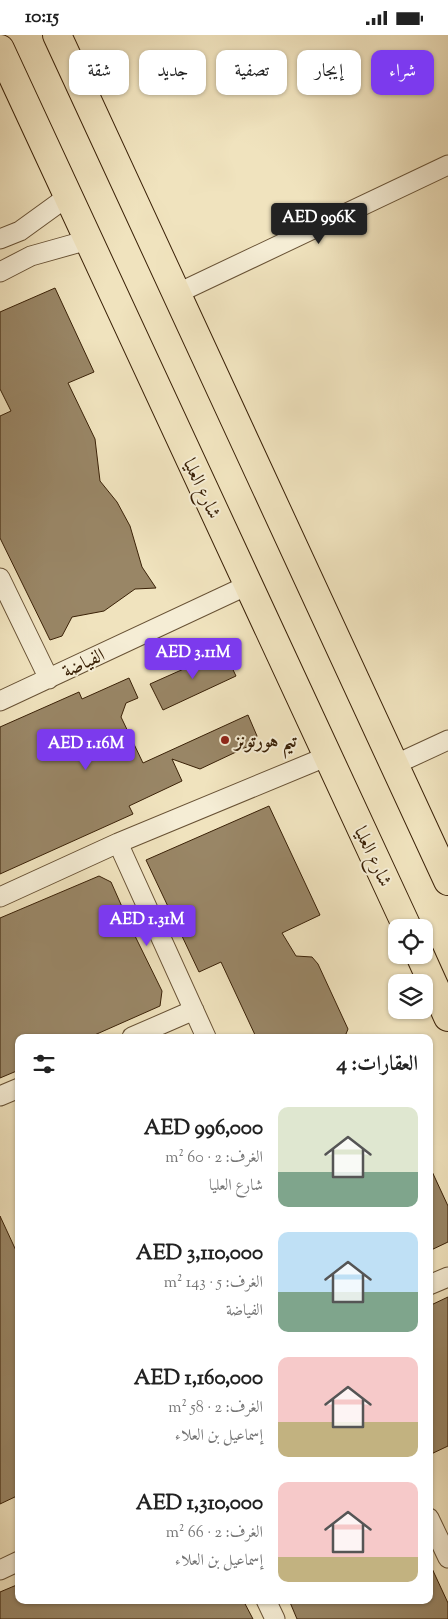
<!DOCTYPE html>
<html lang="ar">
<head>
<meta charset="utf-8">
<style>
	:root { --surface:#fff; --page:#f6f6f6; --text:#222; --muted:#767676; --accent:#7c3aed }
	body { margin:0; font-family:"Sorts Mill Goudy",Amiri,serif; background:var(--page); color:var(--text); direction:rtl; height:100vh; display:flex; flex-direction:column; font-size:19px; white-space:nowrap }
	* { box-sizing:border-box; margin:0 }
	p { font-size:16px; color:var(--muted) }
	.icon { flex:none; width:28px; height:28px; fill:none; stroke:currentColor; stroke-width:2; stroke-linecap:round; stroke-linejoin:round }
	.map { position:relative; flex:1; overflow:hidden; direction:ltr }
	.sheet { position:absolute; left:15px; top:999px; width:418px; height:570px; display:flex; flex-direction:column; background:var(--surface); border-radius:10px; box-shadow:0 1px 4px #0004; direction:rtl }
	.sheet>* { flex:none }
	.guide { position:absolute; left:15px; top:15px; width:419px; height:45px; direction:rtl; display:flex; gap:10px }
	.controls { position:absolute; left:388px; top:884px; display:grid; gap:10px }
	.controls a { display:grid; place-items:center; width:45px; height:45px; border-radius:10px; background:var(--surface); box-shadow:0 1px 4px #0004; font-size:25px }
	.price { position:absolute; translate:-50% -42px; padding:0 11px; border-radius:5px; background:var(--accent); color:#fff; font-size:16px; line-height:32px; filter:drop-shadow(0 1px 2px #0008) }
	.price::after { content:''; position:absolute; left:50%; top:30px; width:15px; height:11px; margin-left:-8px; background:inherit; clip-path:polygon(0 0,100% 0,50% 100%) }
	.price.on { background:#222; color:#fff }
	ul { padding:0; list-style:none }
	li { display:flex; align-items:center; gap:15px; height:125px; padding:0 15px }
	li span { display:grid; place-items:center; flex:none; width:140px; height:100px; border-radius:10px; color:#555 }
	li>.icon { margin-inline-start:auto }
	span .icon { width:60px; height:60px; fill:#fffc; stroke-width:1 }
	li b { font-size:21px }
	h2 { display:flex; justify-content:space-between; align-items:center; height:60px; padding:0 15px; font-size:21px }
	.pill { padding:0 18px; border-radius:10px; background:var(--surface); box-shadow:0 1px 4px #0004; font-size:18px; line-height:45px }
	.pill.on { background:var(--accent); color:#fff }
	.status { display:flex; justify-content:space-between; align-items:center; height:35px; padding:0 25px; background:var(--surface); direction:ltr }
	.status svg { height:14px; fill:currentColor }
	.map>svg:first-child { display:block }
</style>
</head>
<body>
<div class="status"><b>10:15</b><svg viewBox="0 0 49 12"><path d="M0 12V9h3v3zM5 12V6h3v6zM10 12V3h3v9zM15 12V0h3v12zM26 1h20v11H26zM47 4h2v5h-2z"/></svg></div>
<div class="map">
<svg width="448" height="1584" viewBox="0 0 448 1584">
	<rect width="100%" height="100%" fill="#f0e3be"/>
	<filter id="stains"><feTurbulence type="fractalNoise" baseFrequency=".004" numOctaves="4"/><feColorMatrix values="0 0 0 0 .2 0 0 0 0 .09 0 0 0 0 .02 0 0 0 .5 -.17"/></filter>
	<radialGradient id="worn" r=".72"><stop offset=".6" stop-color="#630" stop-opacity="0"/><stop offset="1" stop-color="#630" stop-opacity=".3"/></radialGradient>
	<path fill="#998666" stroke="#3a2107" d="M55,253L94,337L68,348L95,404L100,446L117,467L130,491L142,532L156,553L135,554L104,576L72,582L62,601L50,605L0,503V381L11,376L0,354V277Z
		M224,616L236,641L163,675L150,649Z
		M129,643L138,663L126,668L121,682L143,728L248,680L257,701L253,709L200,734L172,724L182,746L129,771L133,779L0,839V692L79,657L82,664Z
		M269,771L320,880L282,898L296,921L312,922L318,929L348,994L346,999L342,1002H256L221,927L199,937L146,825Z
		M99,841L111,847L135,901L162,956L160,971L90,1002H19V1035L0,1043V883Z
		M429,1130L448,1171V1207L429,1216Z
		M0,1181L19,1222V1460L0,1469Z
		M448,1262V1411L429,1420V1271Z
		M429,1527L448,1568V1584H297L289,1565H429Z
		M19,1549V1565H243L253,1584H0V1557Z"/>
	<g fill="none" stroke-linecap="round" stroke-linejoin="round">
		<g stroke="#685235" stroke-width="21">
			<path id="street" d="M0,204L20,196L67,162
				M0,237L31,221L88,205
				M176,259L448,130
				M0,543L49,644
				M0,666L248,550
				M394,730L448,705
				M118,808L206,1002
				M0,862L118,808L328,721
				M132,1002L194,975
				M0,1061L19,1053
				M429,1250L448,1242
				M429,1483L448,1523
				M0,1535L19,1526
				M266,1565L275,1584"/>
		</g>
		<g stroke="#3a2107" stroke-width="30">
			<path id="primary" d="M57,0L448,846
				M0,14L407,892
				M420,920L448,982"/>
		</g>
		<use href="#street" stroke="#f5edd5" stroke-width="19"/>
		<use href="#primary" stroke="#f0e3be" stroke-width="28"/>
	</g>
	<circle fill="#8f2418" stroke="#f5edd5" stroke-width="2" cx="225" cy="705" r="5"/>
	<g text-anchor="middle" stroke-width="4" stroke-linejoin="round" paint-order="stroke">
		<g font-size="19" fill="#3a2107" stroke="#f5edd5">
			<text transform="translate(203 453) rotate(65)" y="7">شارع العليا</text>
			<text transform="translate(83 627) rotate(-25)" y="7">الفياضة</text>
			<text transform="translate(374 821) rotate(65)" y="7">شارع العليا</text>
		</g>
		<g font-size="19" font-weight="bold" fill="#3a2107" stroke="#f5edd5" text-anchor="start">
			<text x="235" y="712">تيم هورتونز</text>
		</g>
	</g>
	<rect width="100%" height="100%" filter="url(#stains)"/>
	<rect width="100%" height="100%" fill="url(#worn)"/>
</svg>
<div class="controls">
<a><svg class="icon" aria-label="locate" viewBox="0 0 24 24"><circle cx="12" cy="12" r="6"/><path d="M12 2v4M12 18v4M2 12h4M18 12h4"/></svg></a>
<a><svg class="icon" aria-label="layers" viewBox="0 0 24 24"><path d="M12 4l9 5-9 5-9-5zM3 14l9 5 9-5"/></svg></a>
</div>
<b class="price on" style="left:319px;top:210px">AED 996K</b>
<b class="price" style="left:193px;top:645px">AED 3.11M</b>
<b class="price" style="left:86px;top:736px">AED 1.16M</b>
<b class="price" style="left:147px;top:912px">AED 1.31M</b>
<div class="guide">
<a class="pill on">شراء</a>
<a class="pill">إيجار</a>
<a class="pill">تصفية</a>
<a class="pill">جديد</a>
<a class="pill">شقة</a>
</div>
<section class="sheet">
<h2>العقارات: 4<svg class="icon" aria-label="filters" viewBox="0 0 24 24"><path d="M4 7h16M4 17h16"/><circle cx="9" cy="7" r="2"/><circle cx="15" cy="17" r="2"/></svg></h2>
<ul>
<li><span style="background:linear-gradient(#dfe7d0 65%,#7fa58c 0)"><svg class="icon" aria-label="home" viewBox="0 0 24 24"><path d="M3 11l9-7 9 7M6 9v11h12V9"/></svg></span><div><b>AED 996,000</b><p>الغرف: 2 · 60 m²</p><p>شارع العليا</p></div></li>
<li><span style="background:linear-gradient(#bfe0f5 60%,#7fa58c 0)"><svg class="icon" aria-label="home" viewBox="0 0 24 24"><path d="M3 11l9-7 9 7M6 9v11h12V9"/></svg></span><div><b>AED 3,110,000</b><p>الغرف: 5 · 143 m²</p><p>الفياضة</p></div></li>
<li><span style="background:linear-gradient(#f6c9c9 65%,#c2b280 0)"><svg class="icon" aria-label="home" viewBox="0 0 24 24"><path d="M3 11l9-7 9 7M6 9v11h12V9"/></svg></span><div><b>AED 1,160,000</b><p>الغرف: 2 · 58 m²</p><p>إسماعيل بن العلاء</p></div></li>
<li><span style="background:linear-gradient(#f6c9c9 75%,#c2b280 0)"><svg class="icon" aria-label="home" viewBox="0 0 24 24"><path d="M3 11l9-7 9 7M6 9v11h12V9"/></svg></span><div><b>AED 1,310,000</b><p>الغرف: 2 · 66 m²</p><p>إسماعيل بن العلاء</p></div></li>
</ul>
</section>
</div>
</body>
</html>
